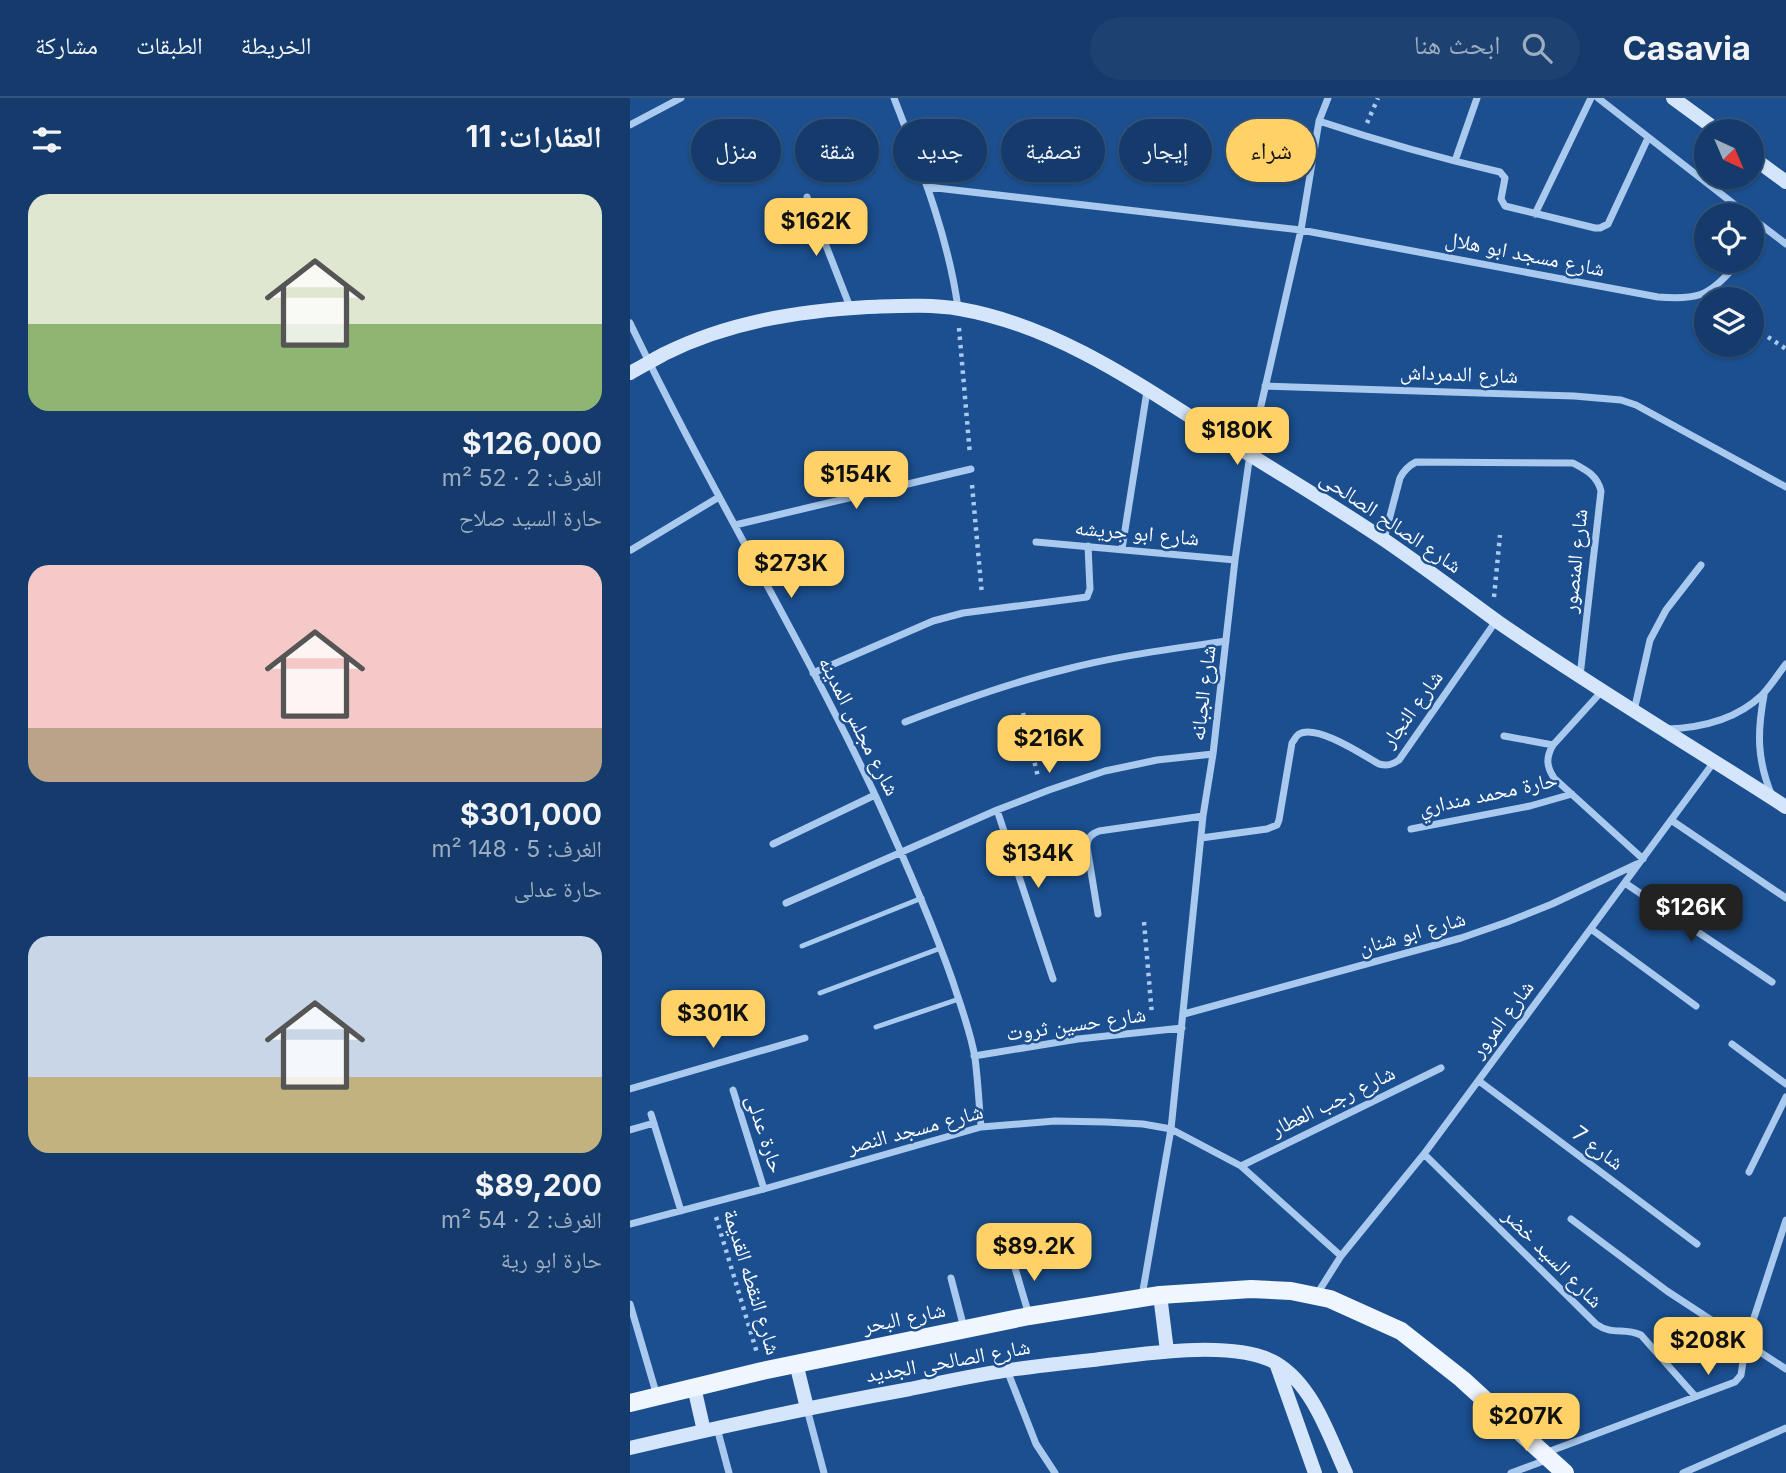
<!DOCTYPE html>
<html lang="ar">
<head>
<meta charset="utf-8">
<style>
	:root { --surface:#143b6b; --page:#1d4271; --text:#f1f3f6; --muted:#9dadc1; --line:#33557e; --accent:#ffd166 }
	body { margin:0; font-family:Inter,"Noto Naskh Arabic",sans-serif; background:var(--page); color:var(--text); direction:rtl; height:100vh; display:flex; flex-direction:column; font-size:26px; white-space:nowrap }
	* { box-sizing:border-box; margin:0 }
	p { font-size:23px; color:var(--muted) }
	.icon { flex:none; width:38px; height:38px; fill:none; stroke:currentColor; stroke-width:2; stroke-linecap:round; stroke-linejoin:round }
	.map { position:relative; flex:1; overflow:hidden; direction:ltr }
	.sheet { display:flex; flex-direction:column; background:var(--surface); width:630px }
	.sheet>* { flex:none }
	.top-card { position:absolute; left:21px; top:21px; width:665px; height:63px; direction:rtl; display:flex; gap:14px }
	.needle { width:46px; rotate:136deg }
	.tools { position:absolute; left:1064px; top:21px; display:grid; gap:14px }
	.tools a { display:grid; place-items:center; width:70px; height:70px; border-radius:50%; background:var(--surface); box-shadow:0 2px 5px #0004,0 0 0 2px var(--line); font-size:35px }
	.price { position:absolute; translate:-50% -60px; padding:0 16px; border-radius:14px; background:var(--accent); color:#111; font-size:23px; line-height:46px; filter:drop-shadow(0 2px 4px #0008) }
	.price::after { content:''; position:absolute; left:50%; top:42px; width:21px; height:16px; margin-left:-10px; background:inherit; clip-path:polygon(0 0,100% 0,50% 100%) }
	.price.on { background:#222; color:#fff }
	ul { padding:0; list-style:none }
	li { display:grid; align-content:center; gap:14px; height:371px; padding:0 28px }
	li span { display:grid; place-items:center; height:217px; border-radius:21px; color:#555 }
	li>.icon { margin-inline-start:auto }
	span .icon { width:126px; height:126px; fill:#fffc; stroke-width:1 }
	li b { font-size:30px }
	h2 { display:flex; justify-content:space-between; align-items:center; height:84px; padding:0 28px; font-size:30px }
	.chip { padding:0 24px; border-radius:32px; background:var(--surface); box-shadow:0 2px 5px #0004,0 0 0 2px var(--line); font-size:24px; line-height:63px }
	.chip.on { background:var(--accent); color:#111 }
	header { display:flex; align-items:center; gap:42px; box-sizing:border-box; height:98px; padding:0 35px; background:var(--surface); border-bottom:2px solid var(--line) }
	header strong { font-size:33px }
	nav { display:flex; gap:38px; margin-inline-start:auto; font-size:24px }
	.search { width:490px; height:63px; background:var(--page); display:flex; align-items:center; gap:18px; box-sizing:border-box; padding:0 24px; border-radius:38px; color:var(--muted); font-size:26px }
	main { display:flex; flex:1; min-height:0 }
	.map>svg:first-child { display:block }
</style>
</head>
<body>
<header>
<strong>Casavia</strong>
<div class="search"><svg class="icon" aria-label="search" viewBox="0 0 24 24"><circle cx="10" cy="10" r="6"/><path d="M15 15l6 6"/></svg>ابحث هنا</div>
<nav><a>الخريطة</a><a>الطبقات</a><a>مشاركة</a></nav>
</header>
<main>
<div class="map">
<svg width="1156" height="1375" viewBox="0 0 1156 1375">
	<rect width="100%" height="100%" fill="#1b4f8f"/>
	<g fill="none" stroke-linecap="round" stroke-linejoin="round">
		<path stroke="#a9c9ee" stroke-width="4.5" stroke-dasharray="3.5 5" stroke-linecap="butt" d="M737,25L748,0
			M329,230L340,357
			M1138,239L1156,251
			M342,387L352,497
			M864,499L870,437
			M393,615L408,679
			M514,824L522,917
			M86,1119L127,1255"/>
		<path stroke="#a9c9ee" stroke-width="5" d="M172,848L292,800
			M190,895L311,850
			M246,929L329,901"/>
		<path stroke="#a9c9ee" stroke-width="7" d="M264,0C290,68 318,137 328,210
			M968,0L1118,117
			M689,23C749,43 809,60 870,74L875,80L871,101L875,108L965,130H970L978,126L1018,40
			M0,27L51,0
			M825,63L847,0
			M298,89L671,132L1028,199C1065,202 1079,199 1103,170
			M177,99L220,209
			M905,116L961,0
			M1122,120L1156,146
			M0,225C77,386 170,538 246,699C274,760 301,821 323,884C331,909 341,935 345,960C348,983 349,1006 351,1029
			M635,288L944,298L991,302L1006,307L1156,389
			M105,427L341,371
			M754,441L770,380C774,372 778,368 786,364L943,365C956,372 967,377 971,393L950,578
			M406,444L605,462
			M492,451L517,293
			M1,452L89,399
			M183,575L303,523L333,515L457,499L460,491L458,448
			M972,593L923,647C916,659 916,668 924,680L1013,761
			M1134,597C1127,635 1127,662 1142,698
			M1004,613L1020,542L1036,512L1071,467
			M275,624C327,604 379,585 433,572C486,558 541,551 596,543
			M1036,631C1071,630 1106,622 1132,597C1141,588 1148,576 1156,566
			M874,638L923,647
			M367,712L423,881
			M1041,722L1156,800
			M781,731L900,708L942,696
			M571,740L637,731L647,727L649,722L662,645C665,641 665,639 669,636C687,626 733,657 749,666C757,668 762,667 769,662L866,523
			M143,746L245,697
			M995,785L1142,884
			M156,805L367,712L419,692L475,673L527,662L583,656
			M468,816L457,749C457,740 461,736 469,733L573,718
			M961,831L1066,908
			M554,916L831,840L877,824L922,806L1007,766
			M1102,946L1156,986
			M344,958L448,941L552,930
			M849,983L1067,1146
			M0,991L175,940
			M103,992L134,1091
			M21,1016L51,1113
			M0,1032L24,1025
			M794,1056L966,1226C983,1238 993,1229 1011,1237L1065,1298
			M611,1068L811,970
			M1119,1074L1156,999
			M941,1121L1037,1193L1156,1271
			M0,1126L134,1091L351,1029L425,1023L476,1024L513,1026L541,1031L611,1068L711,1158
			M382,1160L399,1217
			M321,1180L334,1230
			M687,1196L711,1158L794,1056L1084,664
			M512,1198L541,1031L573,718L583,656L605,462L620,356L671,132L689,23L698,0
			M0,1206L27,1298
			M377,1272L406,1346L425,1375
			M177,1311L194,1375
			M87,1330L99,1375
			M915,1355L1105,1284L1111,1277L1116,1244L1156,1122
			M881,1375L919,1361
			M1053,1375L1156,1330"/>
		<path stroke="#d6e6fa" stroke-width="14" d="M1043,0L1088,33
			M1122,59L1156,84
			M0,275C11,269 23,262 34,256C98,224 168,213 238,209C269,208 300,206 330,211C428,228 513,289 595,341C648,375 703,407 756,443C794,469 831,497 868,524C962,589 1060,647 1156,709
			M530,1197L537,1253
			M166,1265L177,1310
			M646,1265L685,1375
			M64,1289L74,1333
			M0,1350C93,1328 186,1308 280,1291C313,1284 346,1277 379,1272C407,1268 435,1265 463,1262C511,1256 604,1241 646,1265C683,1287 699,1338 716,1375"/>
		<path stroke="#f0f6ff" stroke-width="18" d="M0,1305L132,1273L399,1218L530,1197L621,1191L661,1193L700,1201L771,1233L832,1281L935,1375"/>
	</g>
	<g text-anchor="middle" stroke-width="5" stroke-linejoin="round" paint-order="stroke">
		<g font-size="21" fill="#fff" stroke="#1b4f8f">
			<text transform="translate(895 156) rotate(11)" y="7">شارع مسجد ابو هلال</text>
			<text transform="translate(829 276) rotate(2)" y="7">شارع الدمرداش</text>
			<text transform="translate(761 424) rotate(34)" y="7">شارع الصالح الصالحى</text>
			<text transform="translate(507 435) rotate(5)" y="7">شارع ابو جريشه</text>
			<text transform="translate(945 463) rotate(-84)" y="7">شارع المنصور</text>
			<text transform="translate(573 595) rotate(-83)" y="7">شارع الجبانه</text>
			<text transform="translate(782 611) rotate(-54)" y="7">شارع النجار</text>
			<text transform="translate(229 628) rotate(63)" y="7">شارع مجلس المدينه</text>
			<text transform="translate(858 696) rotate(-12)" y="7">حارة محمد منداري</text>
			<text transform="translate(782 835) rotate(-16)" y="7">شارع ابو شنان</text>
			<text transform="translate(872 921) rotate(-53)" y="7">شارع المرور</text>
			<text transform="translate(446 926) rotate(-8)" y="7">شارع حسين ثروت</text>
			<text transform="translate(703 1003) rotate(-26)" y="7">شارع رجب العطار</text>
			<text transform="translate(285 1031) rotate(-15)" y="7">شارع مسجد النصر</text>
			<text transform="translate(135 1036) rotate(72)" y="7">حارة عدلى</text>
			<text transform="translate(968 1050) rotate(37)" y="7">شارع 7</text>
			<text transform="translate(923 1160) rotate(45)" y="7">شارع السيد خضر</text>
			<text transform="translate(122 1184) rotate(73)" y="7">شارع النقطه القديمة</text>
			<text transform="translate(274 1220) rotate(-12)" y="7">شارع البحر</text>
			<text transform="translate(318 1263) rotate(-10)" y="7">شارع الصالحى الجديد</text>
		</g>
	</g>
</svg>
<div class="tools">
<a><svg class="needle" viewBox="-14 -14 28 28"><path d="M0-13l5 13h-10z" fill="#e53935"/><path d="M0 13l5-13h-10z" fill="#9dadc1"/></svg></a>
<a><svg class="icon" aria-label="locate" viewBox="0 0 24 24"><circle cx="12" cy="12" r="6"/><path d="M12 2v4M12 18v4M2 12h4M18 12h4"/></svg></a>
<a><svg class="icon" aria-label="layers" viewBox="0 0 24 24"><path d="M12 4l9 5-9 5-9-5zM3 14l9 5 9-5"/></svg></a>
</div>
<b class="price" style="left:186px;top:160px">$162K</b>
<b class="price" style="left:607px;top:369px">$180K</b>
<b class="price" style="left:226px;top:413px">$154K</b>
<b class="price" style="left:161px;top:502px">$273K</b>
<b class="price" style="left:419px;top:677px">$216K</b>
<b class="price" style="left:408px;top:792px">$134K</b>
<b class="price on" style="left:1061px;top:846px">$126K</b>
<b class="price" style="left:83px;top:952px">$301K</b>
<b class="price" style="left:404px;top:1185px">$89.2K</b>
<b class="price" style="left:1078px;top:1279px">$208K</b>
<b class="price" style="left:896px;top:1355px">$207K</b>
<div class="top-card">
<a class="chip on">شراء</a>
<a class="chip">إيجار</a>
<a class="chip">تصفية</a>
<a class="chip">جديد</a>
<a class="chip">شقة</a>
<a class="chip">منزل</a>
</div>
</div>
<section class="sheet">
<h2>العقارات: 11<svg class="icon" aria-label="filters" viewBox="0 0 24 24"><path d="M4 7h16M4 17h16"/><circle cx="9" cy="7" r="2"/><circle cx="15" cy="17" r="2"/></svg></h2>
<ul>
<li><span style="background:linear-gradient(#dfe7d0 60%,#8fb573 0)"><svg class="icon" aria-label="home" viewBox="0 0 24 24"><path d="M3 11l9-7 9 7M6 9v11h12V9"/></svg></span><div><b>$126,000</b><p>الغرف: 2 · 52 m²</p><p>حارة السيد صلاح</p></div></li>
<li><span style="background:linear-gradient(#f6c9c9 75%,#b9a48a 0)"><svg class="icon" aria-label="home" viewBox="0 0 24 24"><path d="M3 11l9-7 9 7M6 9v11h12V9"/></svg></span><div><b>$301,000</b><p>الغرف: 5 · 148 m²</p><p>حارة عدلى</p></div></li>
<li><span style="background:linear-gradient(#c9d6e8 65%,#c2b280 0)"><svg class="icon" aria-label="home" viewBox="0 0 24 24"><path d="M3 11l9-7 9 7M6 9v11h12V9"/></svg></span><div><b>$89,200</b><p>الغرف: 2 · 54 m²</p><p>حارة ابو رية</p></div></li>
</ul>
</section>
</main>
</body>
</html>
